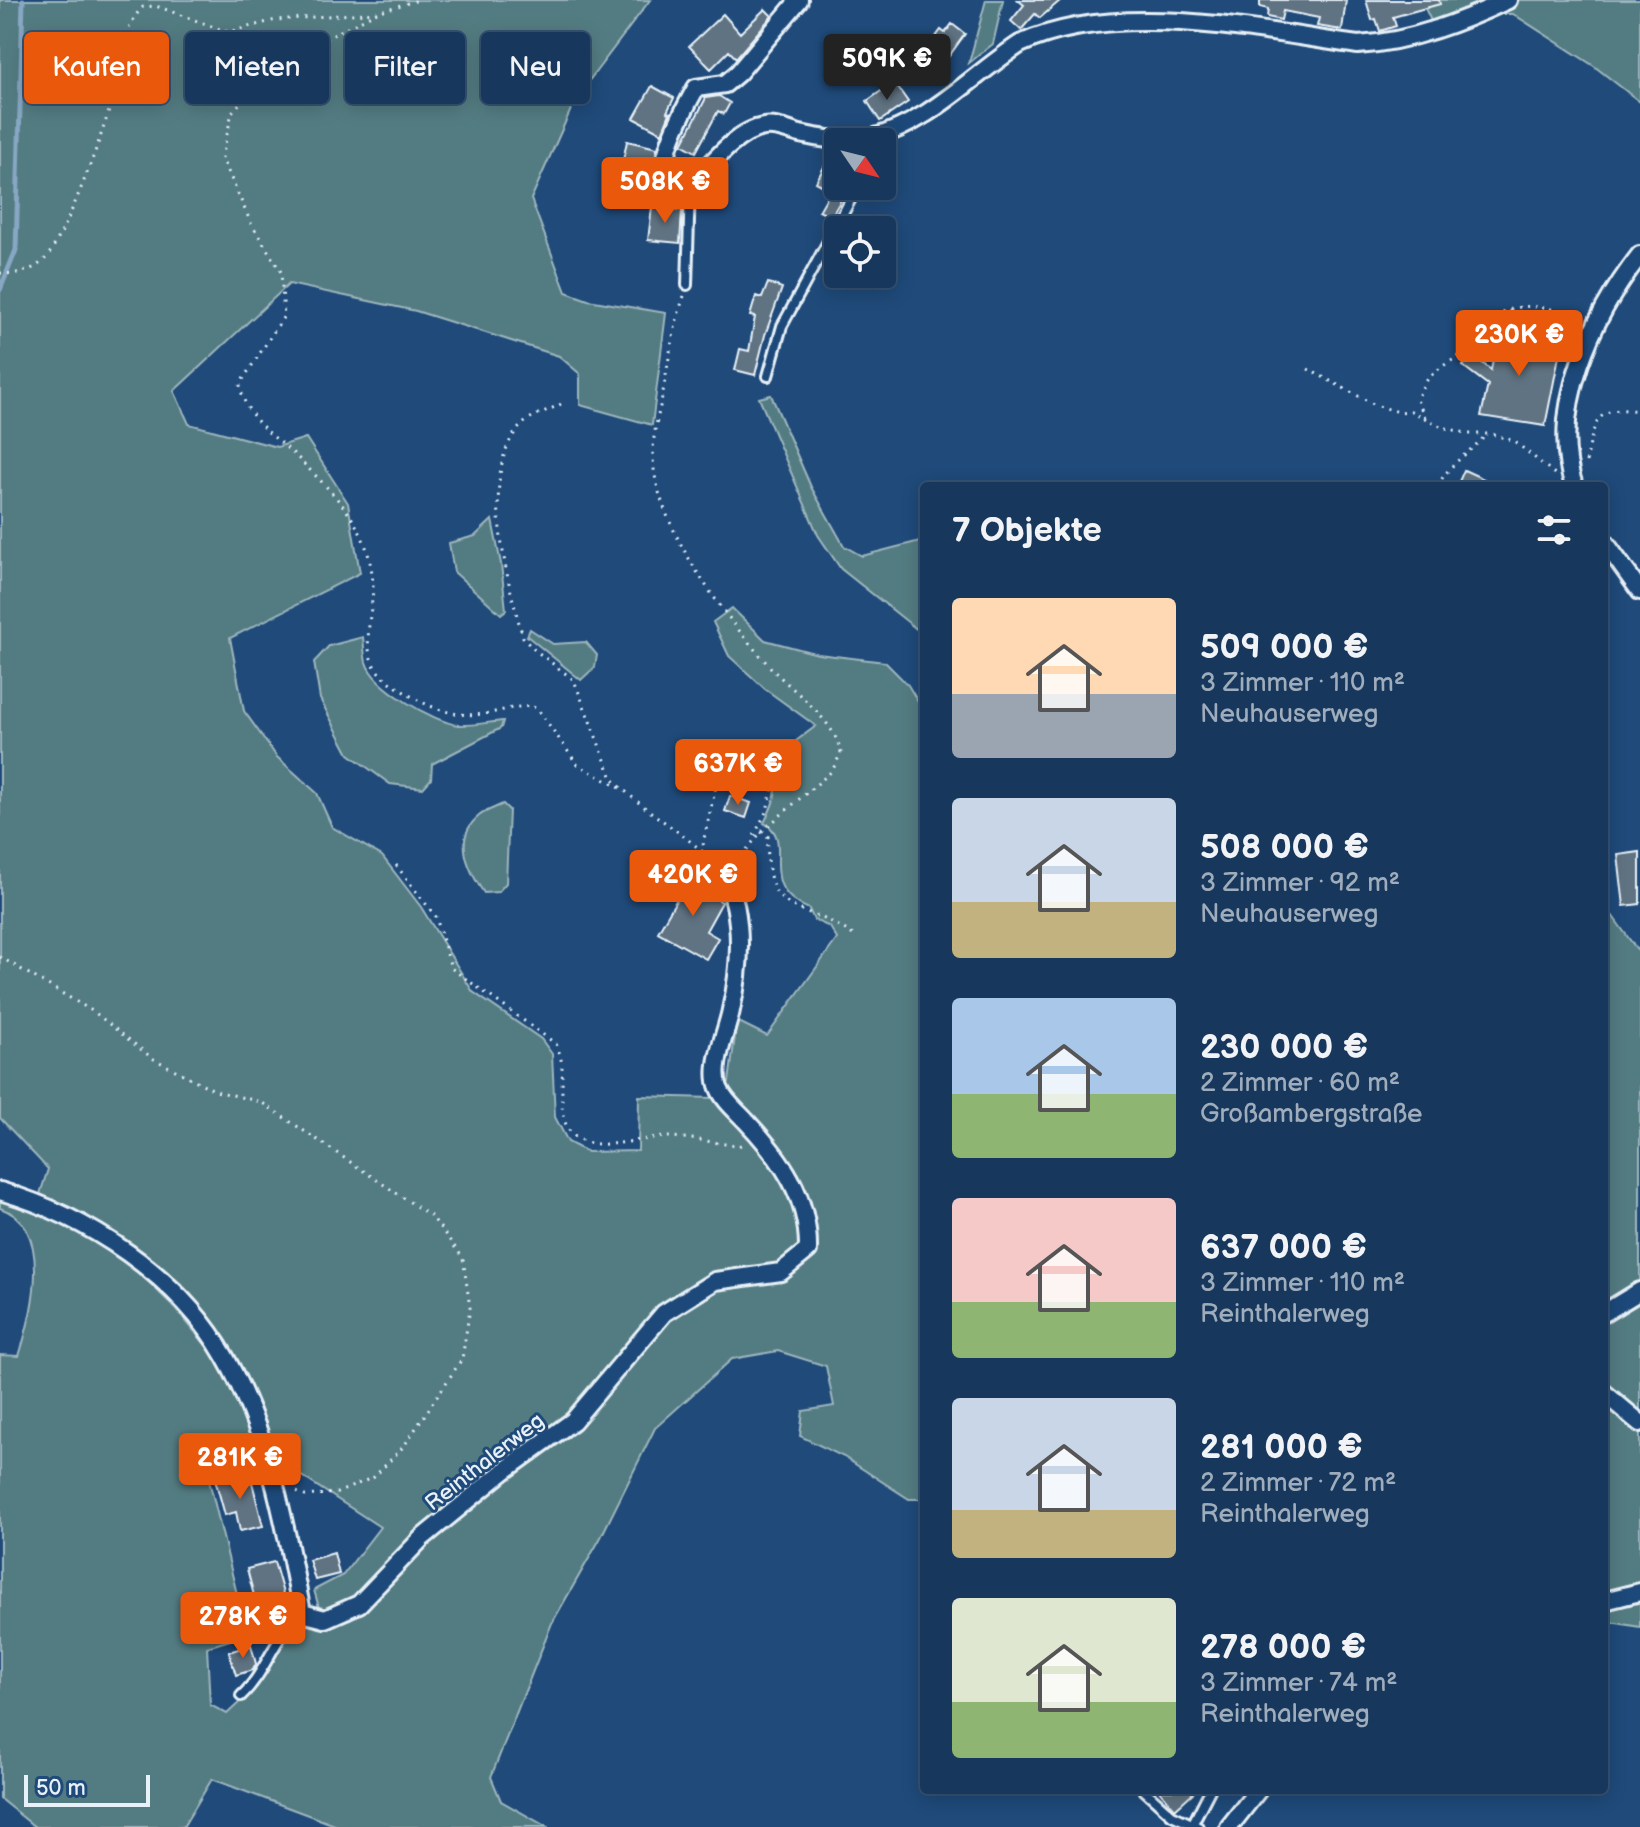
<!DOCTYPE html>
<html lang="de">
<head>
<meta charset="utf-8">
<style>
	:root { --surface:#17385c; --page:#203f62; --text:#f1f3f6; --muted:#9eacbb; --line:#365272; --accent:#ea580c }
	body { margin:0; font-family:"Balsamiq Sans",sans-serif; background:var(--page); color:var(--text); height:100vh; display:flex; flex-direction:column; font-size:30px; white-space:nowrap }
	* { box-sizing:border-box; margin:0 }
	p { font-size:26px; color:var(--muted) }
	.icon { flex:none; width:44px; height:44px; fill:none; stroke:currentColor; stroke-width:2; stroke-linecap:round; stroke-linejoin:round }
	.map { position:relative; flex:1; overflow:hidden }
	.details { position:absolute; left:920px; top:482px; width:688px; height:1312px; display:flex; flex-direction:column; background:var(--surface); border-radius:8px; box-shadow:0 4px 20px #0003,0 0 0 2px var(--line) }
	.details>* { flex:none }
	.guide { position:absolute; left:24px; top:32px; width:760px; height:72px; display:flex; gap:16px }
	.needle { width:52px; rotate:125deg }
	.buttons { position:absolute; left:824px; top:128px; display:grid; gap:16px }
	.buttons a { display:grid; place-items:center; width:72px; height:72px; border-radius:8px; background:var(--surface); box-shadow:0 4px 20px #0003,0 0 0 2px var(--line); font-size:40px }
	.scale { position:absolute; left:24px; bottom:20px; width:126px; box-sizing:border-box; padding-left:8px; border:4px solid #e8f1f8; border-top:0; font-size:22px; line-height:28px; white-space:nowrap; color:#e8f1f8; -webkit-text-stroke:6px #1f4a7a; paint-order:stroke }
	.price { position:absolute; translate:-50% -68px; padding:0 18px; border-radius:8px; background:var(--accent); color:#fff; font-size:26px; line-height:52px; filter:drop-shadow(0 2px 4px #0008) }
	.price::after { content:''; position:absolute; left:50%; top:48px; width:24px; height:18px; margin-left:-12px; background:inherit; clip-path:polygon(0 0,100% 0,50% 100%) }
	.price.active { background:#222; color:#fff }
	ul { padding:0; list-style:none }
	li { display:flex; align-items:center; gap:24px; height:200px; padding:0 32px }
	li span { display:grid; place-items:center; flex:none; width:224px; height:160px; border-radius:8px; color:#555 }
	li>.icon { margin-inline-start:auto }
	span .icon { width:96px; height:96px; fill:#fffc; stroke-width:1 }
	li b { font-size:34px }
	h2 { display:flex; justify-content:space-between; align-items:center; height:96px; padding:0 32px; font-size:34px }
	.tag { padding:0 28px; border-radius:8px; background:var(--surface); box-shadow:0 4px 20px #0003,0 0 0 2px var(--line); font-size:28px; line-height:72px }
	.tag.active { background:var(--accent); color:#fff }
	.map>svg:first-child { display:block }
</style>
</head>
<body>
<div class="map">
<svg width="1640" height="1827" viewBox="0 0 1640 1827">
	<rect width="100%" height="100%" fill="#1f4a7a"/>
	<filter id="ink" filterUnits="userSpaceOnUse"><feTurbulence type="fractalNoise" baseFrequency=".0125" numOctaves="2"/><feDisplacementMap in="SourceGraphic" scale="16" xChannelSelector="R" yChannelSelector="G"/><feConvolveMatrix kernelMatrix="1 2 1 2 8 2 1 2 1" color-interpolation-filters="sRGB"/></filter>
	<g filter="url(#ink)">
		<path fill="#537b82" stroke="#9eb6bd" stroke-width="2" d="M0,0H650L576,98L531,199L566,292L588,300L666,313L652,425L580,405V374L559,356L416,311L289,284L174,391L189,424L277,447L306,438L348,503L360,573L230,638L244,711L277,757L317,793L332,827L382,856L421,907L473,992L541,1039L552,1054L555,1117L568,1142L587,1152L638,1151L639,1096L714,1098L729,1082L737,1021L767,1036L837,939L830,927L814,920L809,909C752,885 798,841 764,823C775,802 783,781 768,762L816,726L765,689L729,656L713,622L732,608L765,640L818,654L885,662L908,685L924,712V1499H909L844,1457L800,1436L803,1411L834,1406L826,1366L778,1351L732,1359L655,1428L600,1539L552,1623L491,1777L501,1801L547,1827H340L212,1779L183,1827H35L0,1799V1355L19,1356C32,1315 55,1226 0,1208V1196L36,1206L119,1253L176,1309L218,1360L235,1388L264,1464L208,1476L247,1635L207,1647L210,1705L227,1714L258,1685L288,1631L299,1621L329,1626L350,1619L363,1609L425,1542L581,1417L568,1413L487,1475L356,1601L320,1611L314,1590L343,1575L380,1527L277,1460L243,1380L123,1242L96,1222L40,1194L48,1169L0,1118Z
			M986,0H1003L993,44L969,63Z
			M1421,0H1486L1432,23Z
			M1519,0H1640V102L1594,66L1513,14H1489Z
			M771,395L811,487L844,546L862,556L924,540V635L841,569L818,535L759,398Z
			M492,520L501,564L506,610L501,614L454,572L449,543L475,536Z
			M530,629L553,644L586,642L597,655L595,667L581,680L527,636Z
			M363,637C364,645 364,654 366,662C373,687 434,722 458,725C472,726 489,722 503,721L501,728L432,764L431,779L423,788L390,784L349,754L320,699L314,662L329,646Z
			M503,804L509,810L506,883L498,892L484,893C468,870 452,838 479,816C485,811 495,808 503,804Z
			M1604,904L1640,954V1627L1604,1621Z"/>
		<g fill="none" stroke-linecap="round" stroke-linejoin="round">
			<path stroke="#87a7c4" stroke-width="5" d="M0,290L16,250L23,0"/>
		</g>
		<path fill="#617382" stroke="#e8f1f8" stroke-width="2" d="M1018,0H1061L1040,18L1035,14L1021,30L1011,21L1024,5Z
			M1260,0H1346L1342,30L1317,26L1319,18L1283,11L1281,20L1267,17L1268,9L1260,7Z
			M1366,0H1439L1440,4L1393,17L1396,26L1380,31L1376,19L1372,20Z
			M765,9L772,16L736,58L729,51L711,69L689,46L723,14L740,33Z
			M952,24L965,34L944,63L926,50L941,30L945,33Z
			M894,82L908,102L880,121L867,101Z
			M652,86L674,98L667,112L670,113L662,133L634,118Z
			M719,96L730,103L724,114L718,111L696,152L682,144L706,98Z
			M627,141L657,148L650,192L618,185Z
			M833,150L838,151V186H849L831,217L819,211L831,190L816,182Z
			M652,207L682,210L680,243L648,240Z
			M768,283L782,288L765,335L755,375L735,370L740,349L749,351L755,317L750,316L756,296L762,298Z
			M1499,330L1562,341L1545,426L1481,416L1488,385L1463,366L1472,355L1491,370Z
			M1464,470L1499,486H1457Z
			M730,796L751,803L746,818L725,811Z
			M1640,852V904L1624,906L1618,855Z
			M690,876L717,891L714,897L722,902L706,931L718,938L706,959L658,932Z
			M237,1473L240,1485L252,1482L263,1526L240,1531L236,1512L225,1515L215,1479Z
			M334,1553L339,1574L315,1580L309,1560Z
			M274,1562L286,1604L258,1611L247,1569Z
			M251,1645L256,1664L253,1670L236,1675L229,1652Z
			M1159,1790H1196L1175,1809Z"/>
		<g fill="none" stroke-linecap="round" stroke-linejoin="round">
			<g stroke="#e8f1f8" stroke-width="14">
				<path id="service" d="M687,285L690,187
					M768,376L782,326L858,186
					M241,1696C267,1672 274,1635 302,1613
					M1144,1790L1172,1815L1198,1827
					M1192,1825L1210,1790"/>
			</g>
			<g stroke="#e8f1f8" stroke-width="22">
				<path id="minor" d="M799,0L738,73L725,84L696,88C686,106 634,198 690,187C709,167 735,131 764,127C776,125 789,131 800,134C822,139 851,143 872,138C931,122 971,76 1020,44C1116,0 1254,30 1358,45C1410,42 1461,22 1508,0
					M1574,486C1548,409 1593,315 1640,255
					M1604,541L1640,591
					M0,1191C87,1216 179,1276 225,1357C269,1434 286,1527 302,1613L325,1619L359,1604L422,1538L504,1471L573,1421L664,1313L715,1281L781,1272L808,1250C809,1197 781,1158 746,1121C737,1111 724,1101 719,1088C710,1066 727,1032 731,1010C741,967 744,917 726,877
					M1604,1313L1640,1291
					M1604,1393L1640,1423
					M1604,1601L1640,1592
					M1229,1827L1258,1790"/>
			</g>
			<path stroke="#e8f1f8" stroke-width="3" stroke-dasharray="2 6" stroke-linecap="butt" d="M377,12L277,64L232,112L222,158L251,223L281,272L284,316L240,384C245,422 278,437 302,462C320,480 345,504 357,527C367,544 372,565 373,585C373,614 357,656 384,677C412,700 447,719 483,714C502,712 519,703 537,708L577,764L620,788
				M0,273C16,275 34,271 45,259C66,236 106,126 114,93C121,65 122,27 143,7L156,6L228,32L276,20L377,12L418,0
				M684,296C673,328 669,359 663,392C659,414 652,435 653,458C656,529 729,623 776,673C798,695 835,721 841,753L832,771L761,832L736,863
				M1509,310L1537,326
				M1308,369L1375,405L1399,412L1411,411L1442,427L1469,434H1492L1514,441L1556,475
				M561,404C548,411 533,414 523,424C476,466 508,585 523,637L531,647L574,680L612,778C643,812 686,832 717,866
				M1425,417L1417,400C1425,372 1446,365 1469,350C1482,341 1486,327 1497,317C1518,298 1558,309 1580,318
				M1586,462C1595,423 1593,405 1640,411
				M1438,486C1448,464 1471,452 1487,434
				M742,763L766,768L774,783L767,810L752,840
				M761,832L768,836C764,923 799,897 853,935
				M705,853L703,843L716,786
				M396,865L436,917L451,968L556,1044C568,1069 558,1092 564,1118C574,1163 639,1136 670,1137C692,1138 716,1143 738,1146L745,1143
				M0,957L94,1012L152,1058L216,1091L261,1102L432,1217L463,1258L470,1308L462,1359L404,1446L374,1477L337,1493L305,1496L292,1490"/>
			<use href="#service" stroke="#1f4a7a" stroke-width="8"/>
			<use href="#minor" stroke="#1f4a7a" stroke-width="16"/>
		</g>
	</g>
	<g text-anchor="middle" stroke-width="6" stroke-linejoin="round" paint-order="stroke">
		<g font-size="22" fill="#e8f1f8" stroke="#1f4a7a">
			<text transform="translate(484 1461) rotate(-38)" y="8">Reinthalerweg</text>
		</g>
	</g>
</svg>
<div class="buttons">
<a><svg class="needle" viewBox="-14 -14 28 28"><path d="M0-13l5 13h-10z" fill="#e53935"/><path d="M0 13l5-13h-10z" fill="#9eacbb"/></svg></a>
<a><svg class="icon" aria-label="locate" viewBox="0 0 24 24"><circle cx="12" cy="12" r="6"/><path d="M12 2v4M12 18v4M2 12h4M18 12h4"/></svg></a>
</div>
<div class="scale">50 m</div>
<b class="price active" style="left:887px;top:102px">509K €</b>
<b class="price" style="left:665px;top:225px">508K €</b>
<b class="price" style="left:1519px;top:378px">230K €</b>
<b class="price" style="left:738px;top:807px">637K €</b>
<b class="price" style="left:693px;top:918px">420K €</b>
<b class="price" style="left:240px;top:1501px">281K €</b>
<b class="price" style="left:243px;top:1660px">278K €</b>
<div class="guide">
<a class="tag active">Kaufen</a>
<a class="tag">Mieten</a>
<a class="tag">Filter</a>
<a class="tag">Neu</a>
</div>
<section class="details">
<h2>7 Objekte<svg class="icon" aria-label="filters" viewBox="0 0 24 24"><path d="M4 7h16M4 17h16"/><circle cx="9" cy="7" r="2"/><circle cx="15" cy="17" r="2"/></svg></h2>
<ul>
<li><span style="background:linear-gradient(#ffd9b3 60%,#9aa5b1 0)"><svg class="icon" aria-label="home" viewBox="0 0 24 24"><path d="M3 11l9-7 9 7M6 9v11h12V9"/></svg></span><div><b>509 000 €</b><p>3 Zimmer · 110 m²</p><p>Neuhauserweg</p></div></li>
<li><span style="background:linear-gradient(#c9d6e8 65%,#c2b280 0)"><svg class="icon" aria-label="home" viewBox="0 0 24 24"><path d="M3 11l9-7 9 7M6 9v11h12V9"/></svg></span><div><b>508 000 €</b><p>3 Zimmer · 92 m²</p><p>Neuhauserweg</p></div></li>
<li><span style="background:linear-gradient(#a9c7e8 60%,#8fb573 0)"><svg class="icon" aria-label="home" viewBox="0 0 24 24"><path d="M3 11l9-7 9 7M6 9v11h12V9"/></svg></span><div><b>230 000 €</b><p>2 Zimmer · 60 m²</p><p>Großambergstraße</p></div></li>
<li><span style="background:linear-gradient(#f6c9c9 65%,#8fb573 0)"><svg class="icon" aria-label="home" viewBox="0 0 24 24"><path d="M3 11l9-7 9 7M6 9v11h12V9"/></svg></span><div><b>637 000 €</b><p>3 Zimmer · 110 m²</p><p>Reinthalerweg</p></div></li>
<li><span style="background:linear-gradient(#c9d6e8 70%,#c2b280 0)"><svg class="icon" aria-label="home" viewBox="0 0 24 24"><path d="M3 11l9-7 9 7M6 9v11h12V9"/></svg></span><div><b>281 000 €</b><p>2 Zimmer · 72 m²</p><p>Reinthalerweg</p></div></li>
<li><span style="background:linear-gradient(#dfe7d0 65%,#8fb573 0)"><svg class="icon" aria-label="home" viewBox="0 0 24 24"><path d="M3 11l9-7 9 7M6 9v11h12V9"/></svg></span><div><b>278 000 €</b><p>3 Zimmer · 74 m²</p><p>Reinthalerweg</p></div></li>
</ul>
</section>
</div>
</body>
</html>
